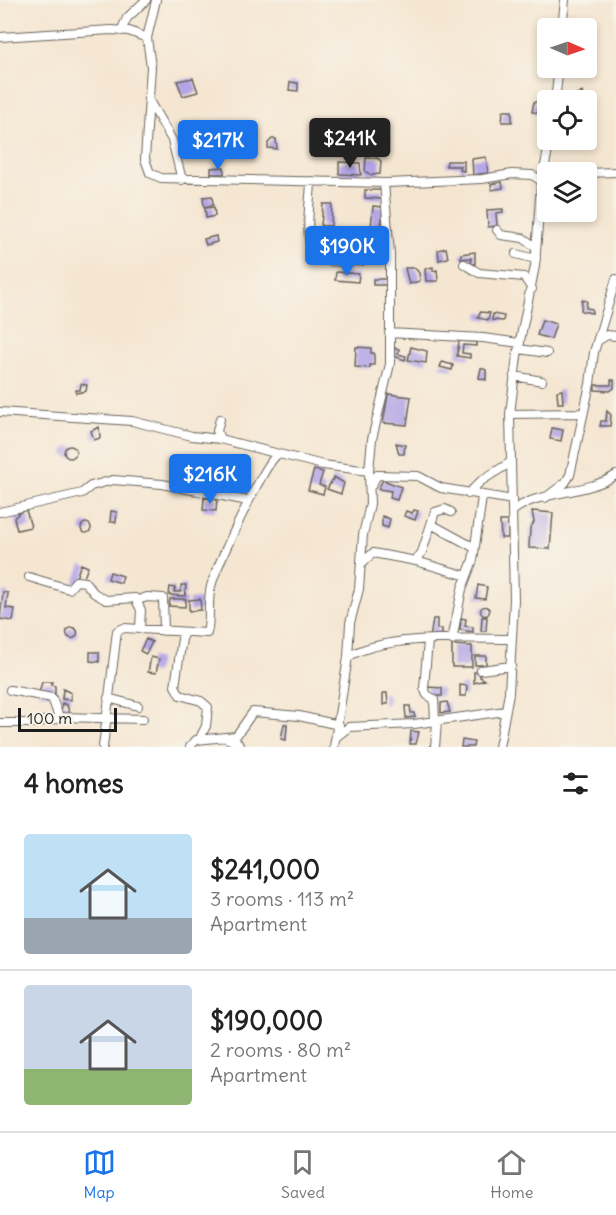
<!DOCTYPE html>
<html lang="en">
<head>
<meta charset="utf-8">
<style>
	:root { --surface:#fff; --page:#f2f2f2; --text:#222; --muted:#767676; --line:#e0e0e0; --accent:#1a73e8 }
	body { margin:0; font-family:Delius,sans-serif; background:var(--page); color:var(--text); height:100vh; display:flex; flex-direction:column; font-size:22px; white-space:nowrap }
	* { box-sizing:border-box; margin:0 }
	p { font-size:20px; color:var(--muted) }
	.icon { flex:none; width:33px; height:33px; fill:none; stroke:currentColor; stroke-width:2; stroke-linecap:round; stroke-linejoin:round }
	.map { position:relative; height:747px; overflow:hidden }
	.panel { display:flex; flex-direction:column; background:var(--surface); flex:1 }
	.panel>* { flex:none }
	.needle { width:39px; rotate:92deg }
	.controls { position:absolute; left:537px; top:18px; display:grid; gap:12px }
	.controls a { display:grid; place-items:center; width:60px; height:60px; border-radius:6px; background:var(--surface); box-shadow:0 3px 9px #0003; font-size:30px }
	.scale { position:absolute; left:18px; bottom:15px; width:99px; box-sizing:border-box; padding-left:6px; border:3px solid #1c1c1c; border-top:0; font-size:16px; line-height:21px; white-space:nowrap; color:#1c1c1c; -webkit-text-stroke:4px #f7f3e8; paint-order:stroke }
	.price { position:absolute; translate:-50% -51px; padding:0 14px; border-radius:6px; background:var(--accent); color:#fff; font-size:20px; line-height:39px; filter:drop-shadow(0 2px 3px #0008) }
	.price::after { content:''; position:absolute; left:50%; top:36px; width:18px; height:14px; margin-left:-9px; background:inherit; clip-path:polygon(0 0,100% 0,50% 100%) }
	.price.active { background:#222; color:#fff }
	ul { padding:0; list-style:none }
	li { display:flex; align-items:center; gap:18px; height:150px; padding:0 24px }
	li+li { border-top:2px solid var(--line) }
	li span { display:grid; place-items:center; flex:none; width:168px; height:120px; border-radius:6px; color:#555 }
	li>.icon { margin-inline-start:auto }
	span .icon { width:72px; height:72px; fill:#fffc; stroke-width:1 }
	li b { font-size:26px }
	h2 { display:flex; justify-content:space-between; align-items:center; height:72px; padding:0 24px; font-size:26px }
	.dock { display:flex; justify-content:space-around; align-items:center; height:84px; border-top:2px solid var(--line); background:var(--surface); font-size:16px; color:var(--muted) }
	.dock a { display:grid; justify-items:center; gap:3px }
	.dock .active { color:var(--accent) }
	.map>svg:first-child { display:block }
</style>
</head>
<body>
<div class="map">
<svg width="616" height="747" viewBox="0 0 616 747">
	<rect width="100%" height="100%" fill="#f7f3e8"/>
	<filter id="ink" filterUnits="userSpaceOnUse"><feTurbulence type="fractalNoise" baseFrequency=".0167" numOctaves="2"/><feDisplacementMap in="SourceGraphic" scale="12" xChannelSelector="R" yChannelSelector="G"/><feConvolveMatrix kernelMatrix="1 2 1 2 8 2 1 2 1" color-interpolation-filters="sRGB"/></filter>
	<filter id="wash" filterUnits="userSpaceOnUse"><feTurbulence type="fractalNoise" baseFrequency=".008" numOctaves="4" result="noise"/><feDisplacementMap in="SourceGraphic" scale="24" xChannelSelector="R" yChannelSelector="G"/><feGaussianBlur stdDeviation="1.35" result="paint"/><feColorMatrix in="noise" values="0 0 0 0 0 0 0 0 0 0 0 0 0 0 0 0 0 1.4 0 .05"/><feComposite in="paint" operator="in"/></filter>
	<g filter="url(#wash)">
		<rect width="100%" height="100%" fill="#f5e6d1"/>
		<g id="blocks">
			<path fill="#b2a4e6" d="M193,78L198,92L183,96L177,81Z
				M290,82L298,83V91L289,90Z
				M582,92L584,99L576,100L574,95Z
				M534,102H539L538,113L532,112Z
				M503,111H512V122H502Z
				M272,139H276L277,149L268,148V143Z
				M486,157L488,173L473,175L472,159Z
				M366,158H377L381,161L380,174L371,175L365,171Z
				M447,161H464V171L460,170L461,166H446Z
				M339,162L360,163L361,175L339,174Z
				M224,167V174H211V168Z
				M502,182L503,188L492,190L491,184Z
				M365,190H382L383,199L365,198Z
				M212,196L213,205L204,207L203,197Z
				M323,204H332L331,226H321Z
				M373,206L383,207L381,228H371Z
				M214,207L215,216L206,218L205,208Z
				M503,209V212L496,213L497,226L488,227L487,210Z
				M321,227L330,228L329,250L319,249Z
				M216,236L217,242L206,245L204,239Z
				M446,248L448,258L439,260L438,250Z
				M475,252V264H471V258L461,259V254Z
				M433,267V271L437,270L438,281H426L425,269Z
				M405,268H415L419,273L420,281L409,284Z
				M336,272L359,274L358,282L335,280Z
				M373,279H387V285H373Z
				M582,300L587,301L586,308L592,309V313L581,311Z
				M480,312L490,313L488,320L478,318Z
				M493,314L504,316L503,321L492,320Z
				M542,320L556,324L551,339L537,335Z
				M459,341L476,342V346L463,345L462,353L470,354V358L457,356Z
				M356,347L371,348V353H374V365H370V368L355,367Z
				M411,347L427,351L426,363L408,360Z
				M395,348L399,349L398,354L406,356L405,360L393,356Z
				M442,362L453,365L452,370L440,367Z
				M481,368L486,370V380L479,378Z
				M611,380H614V388L610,391L595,390V385H611Z
				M81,384L87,385L86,391L76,393V390H80Z
				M562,390L563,403H558L557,391Z
				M388,394L411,397L407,425L383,423Z
				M607,411L611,415L610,426H600L601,421H606Z
				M99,427L100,438L94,440L91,431Z
				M552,428L563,430L561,441L550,439Z
				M396,443L405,445L404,454H399Z
				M64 452a6 6 0 1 1 12 0a6 6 0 1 1-12 0Z
				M195,464L211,465V474L195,473Z
				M314,470L323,472L319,485L325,487L323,494L308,490Z
				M334,477L344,483L341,494L327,489Z
				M383,480L401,487L397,500L390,498L391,491L378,489Z
				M204,498L217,499L216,511L203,510Z
				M26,510L31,527L17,530L14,518L20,512Z
				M414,510L418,511L415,520L404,516L406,511L412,513Z
				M111,511L117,512L116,522H110Z
				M532,511L553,513L550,549L529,548L530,529L534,522Z
				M382,516L390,519L388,528L382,526Z
				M500,521H508V538H501Z
				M81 528a5 5 0 1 1 10 0a5 5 0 1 1-10 0Z
				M81,564L88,567L81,585L74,583Z
				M110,572L123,576L121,583L108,579Z
				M181,585H186L185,596L169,595L170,587L175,588L174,592H181Z
				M478,585L487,587L485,599L476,598Z
				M3,592L8,593L6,608L15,609L13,621L0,619Z
				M170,599H186L185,607L169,606Z
				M200,599L201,610L189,611V600Z
				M480.5 611a4.5 4.5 0 1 1 9 0a4.5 4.5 0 1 1-9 0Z
				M482,617H487L486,631H481Z
				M461,618L466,619L465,626L473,627V632L460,630Z
				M433,619H437V629H442V638H430Z
				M66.5 633a5.5 5.5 0 1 1 11 0a5.5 5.5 0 1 1-11 0Z
				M146,639L152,642L146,654L140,651Z
				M452,645L472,646V667H452Z
				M90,652H99V662L90,661Z
				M475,656H486V665H475Z
				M151,657L159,659L156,673L148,672Z
				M474,672H480V677L485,680L474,683Z
				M42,682H52L51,685L55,686V694H39Z
				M460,685L467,686L466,696H460Z
				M427,687L442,688V696H427Z
				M63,689L71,693V700L62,699Z
				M383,693H387L388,704L383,705Z
				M447,702L450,712L441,713V703Z
				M62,703L67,705L70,715L61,714Z
				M405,706H410L411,713H414L415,717L406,718Z
				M284,724H287L286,740L281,739Z
				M411,731L419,732L416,744H410Z
				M462,740L474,742L473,747H461Z"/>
		</g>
	</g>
	<g filter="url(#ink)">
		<use href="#blocks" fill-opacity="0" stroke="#68635b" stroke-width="1.5"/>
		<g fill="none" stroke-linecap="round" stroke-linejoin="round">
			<g stroke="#68635b" stroke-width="10">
				<path id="minor" d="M562,28L565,0
					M121,31L127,18L146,0
					M0,37L111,30L129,31L147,38L151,67L145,159L150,173L161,178L387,183L482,179L512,174L532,175L542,181
					M147,38L156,0
					M148,99L172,140L182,180
					M555,100L559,68
					M586,173L616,172
					M311,181C311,200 301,247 319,258C329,264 350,261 362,261
					M497,230L501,235L523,238L536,247
					M516,254L536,259
					M464,264L479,273L524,277L532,289
					M389,333L483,338L520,343
					M599,340L607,335L616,336
					M519,349L547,353
					M514,376L542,381
					M0,412L132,421L192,436L220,439
					M510,414L582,413
					M220,419L217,431L220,439L323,465L369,471
					M372,485L377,475L418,476L441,488L513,500
					M468,494L481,481L511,462
					M545,498L565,483L570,475L590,384L594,352L616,279
					M514,510C540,490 585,495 616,475
					M0,512L82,493L91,486L113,480L162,484L248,501
					M431,524L473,547
					M416,561L467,576
					M362,563L373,553L416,561L422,552L435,512L445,509L451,512
					M29,577L69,589L76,581L85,582L94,593L106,600L135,598L141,610L140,628
					M138,600L147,597L163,598L164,631
					M183,632L175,686L180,695L201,701L208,707L206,726L199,740
					M452,640L462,589L473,560L482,497
					M428,641L424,688L427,695L434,699L435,722
					M348,657C383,634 469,639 511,639
					M481,670L511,666
					M10,690L52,698L59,717L143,719
					M108,698L138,706
					M0,723H32L62,718
					M336,737L349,727L414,724L505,711
					M226,738L238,743L240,747
					M103,747L117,631L124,628L207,633C211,618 207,601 211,586C217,566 264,463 278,454
					M190,747L196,740L236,736L253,712L299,716L339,725
					M334,747L348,657L350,623L359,589L363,535L370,504L369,471L372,439L390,364V254L384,183
					M435,747L437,722
					M499,747L509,693L514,600L510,414L517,356L535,266L541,185L550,140"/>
			</g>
			<use href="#minor" stroke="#fff" stroke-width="8"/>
		</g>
	</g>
</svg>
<div class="controls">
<a><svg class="needle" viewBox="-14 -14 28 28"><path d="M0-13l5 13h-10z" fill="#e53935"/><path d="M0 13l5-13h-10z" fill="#767676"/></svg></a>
<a><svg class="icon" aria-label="locate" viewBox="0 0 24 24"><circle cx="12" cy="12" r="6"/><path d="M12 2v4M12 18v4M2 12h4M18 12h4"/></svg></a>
<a><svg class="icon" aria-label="layers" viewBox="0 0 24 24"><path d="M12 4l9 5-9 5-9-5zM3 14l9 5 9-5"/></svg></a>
</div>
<div class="scale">100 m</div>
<b class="price active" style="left:350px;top:169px">$241K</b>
<b class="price" style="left:218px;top:171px">$217K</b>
<b class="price" style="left:347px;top:277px">$190K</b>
<b class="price" style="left:210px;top:505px">$216K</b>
</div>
<section class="panel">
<h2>4 homes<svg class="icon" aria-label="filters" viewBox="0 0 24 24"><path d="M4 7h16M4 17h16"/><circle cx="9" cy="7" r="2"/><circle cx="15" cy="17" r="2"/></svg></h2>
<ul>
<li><span style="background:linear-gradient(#bfe0f5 70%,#9aa5b1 0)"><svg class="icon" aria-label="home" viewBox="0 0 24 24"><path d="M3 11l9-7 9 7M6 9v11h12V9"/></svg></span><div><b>$241,000</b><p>3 rooms · 113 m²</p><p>Apartment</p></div></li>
<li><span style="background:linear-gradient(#c9d6e8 70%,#8fb573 0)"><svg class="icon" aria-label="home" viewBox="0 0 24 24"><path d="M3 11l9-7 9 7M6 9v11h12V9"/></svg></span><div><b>$190,000</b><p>2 rooms · 80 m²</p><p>Apartment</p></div></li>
</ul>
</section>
<nav class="dock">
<a class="active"><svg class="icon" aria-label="map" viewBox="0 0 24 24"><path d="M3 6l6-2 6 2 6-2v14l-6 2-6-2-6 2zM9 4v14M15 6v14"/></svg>Map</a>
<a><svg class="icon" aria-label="saved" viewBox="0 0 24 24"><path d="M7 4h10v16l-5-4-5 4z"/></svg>Saved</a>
<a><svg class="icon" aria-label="home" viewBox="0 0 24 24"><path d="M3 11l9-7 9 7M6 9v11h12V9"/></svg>Home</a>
</nav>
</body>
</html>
